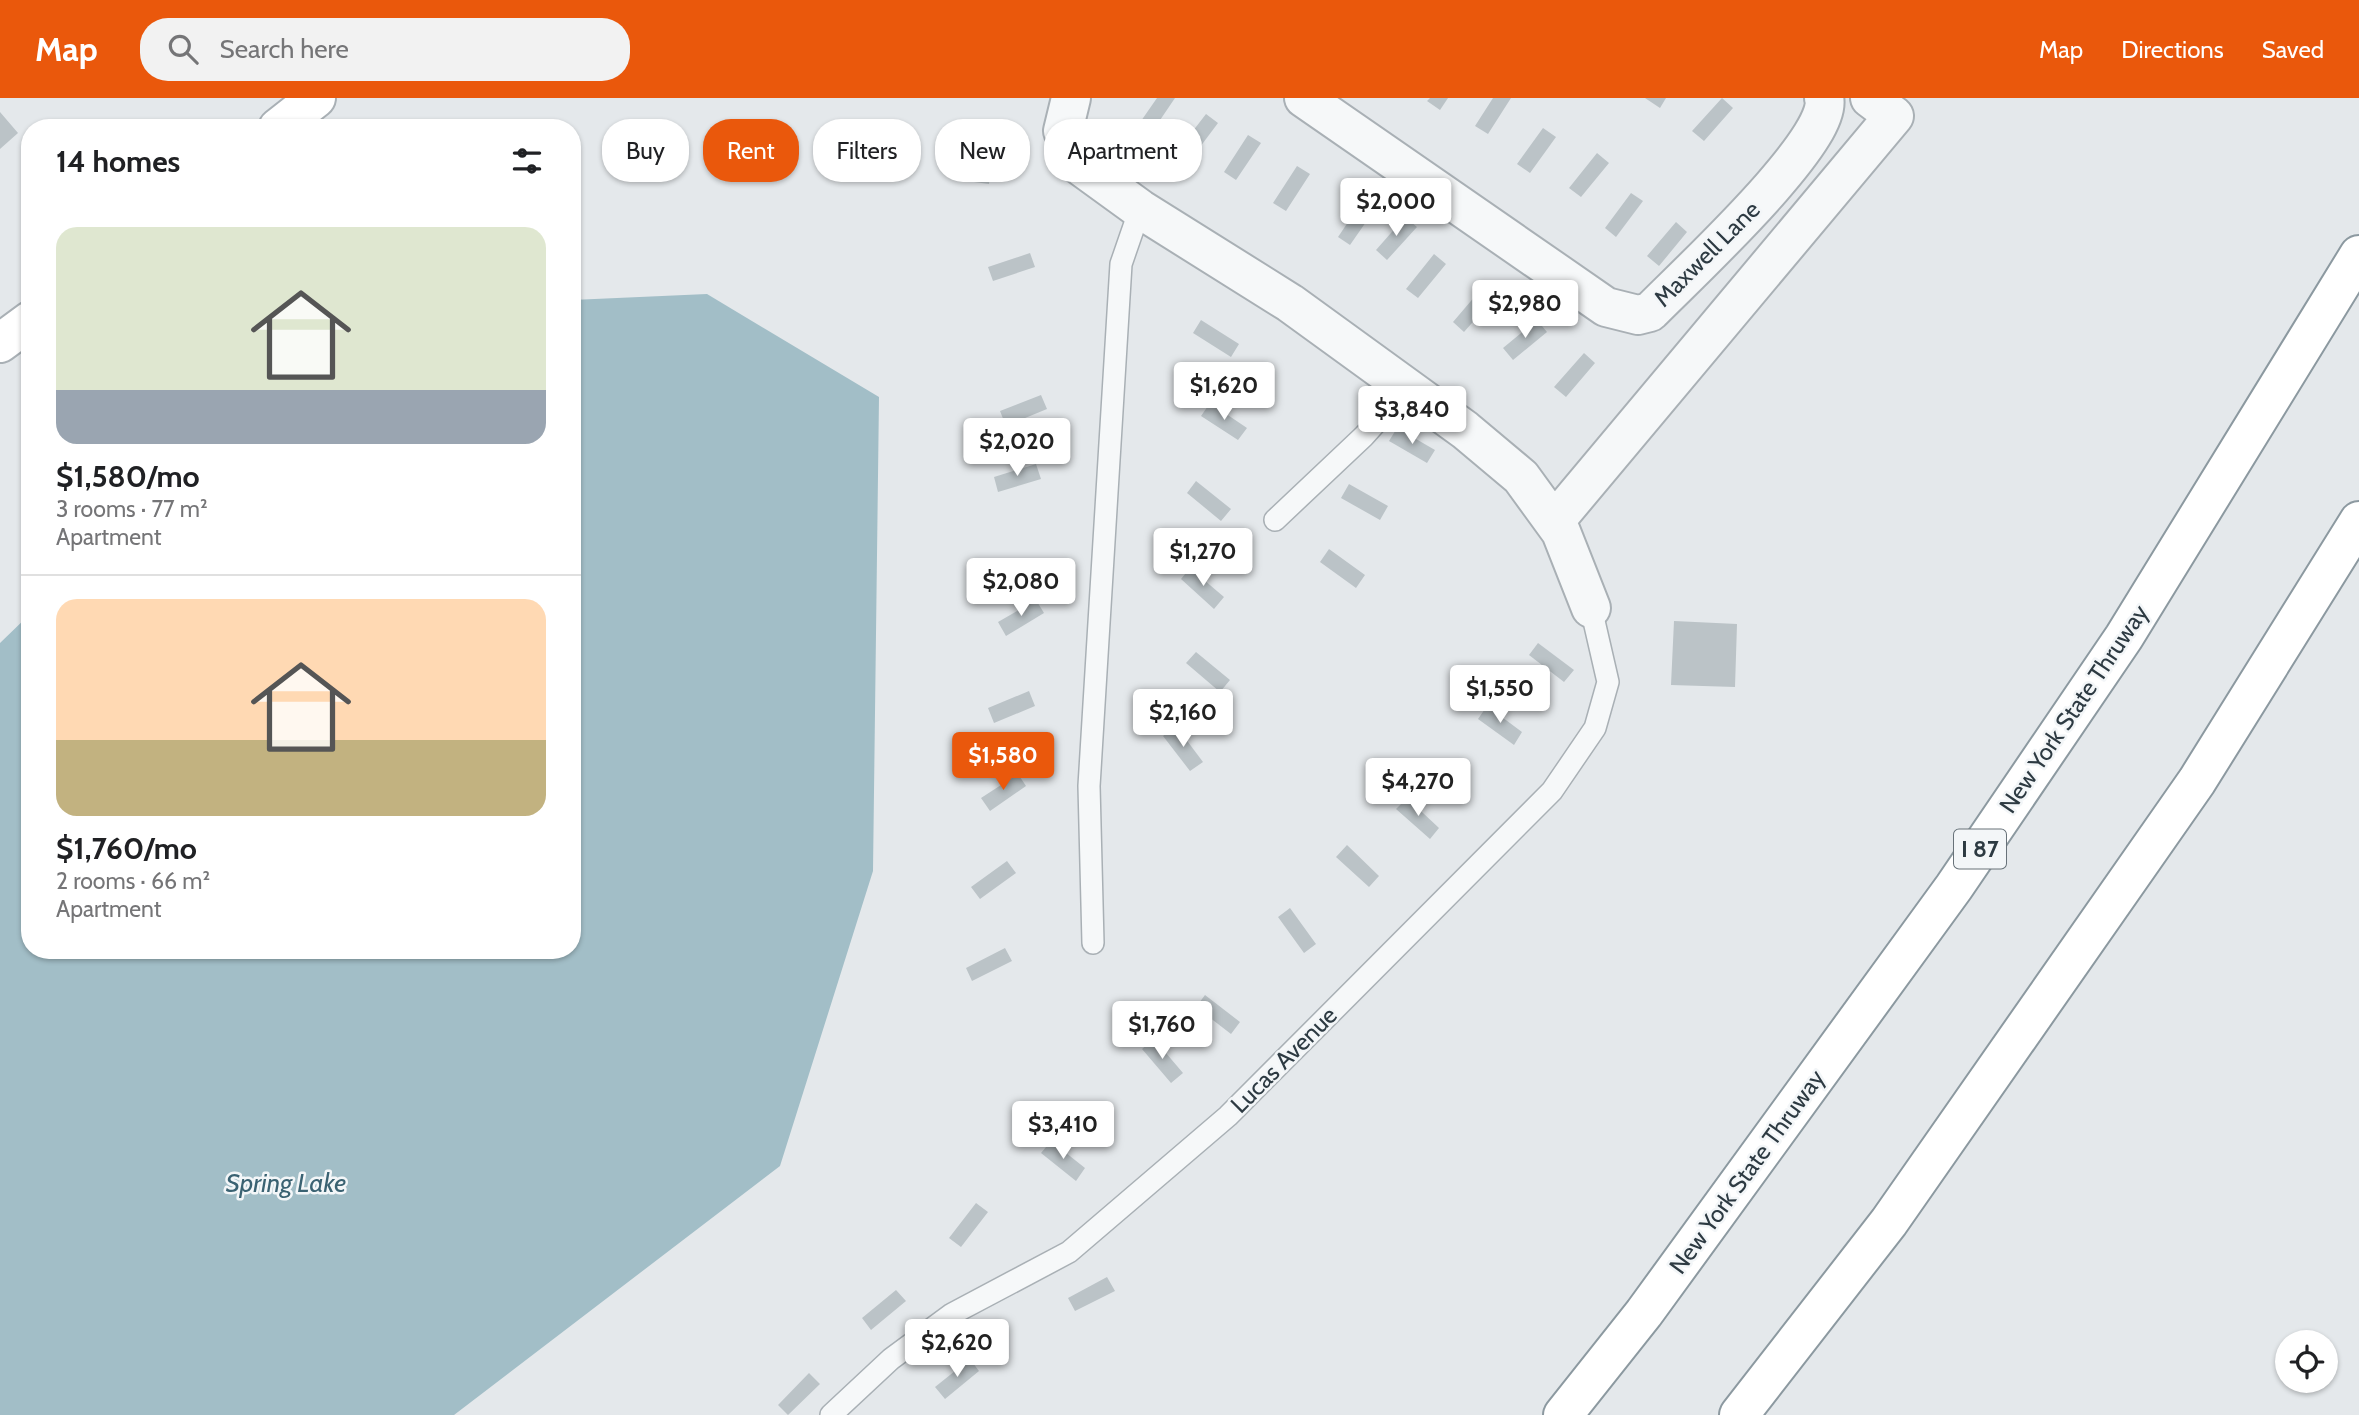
<!DOCTYPE html>
<html lang="en">
<head>
<meta charset="utf-8">
<style>
	:root { --surface:#fff; --page:#f2f2f2; --text:#202124; --muted:#757577; --line:#e0e0e0; --accent:#ea580c }
	body { margin:0; font-family:Cabin,sans-serif; background:var(--page); color:var(--text); height:100vh; display:flex; flex-direction:column; font-size:26px; white-space:nowrap }
	* { box-sizing:border-box; margin:0 }
	p { font-size:23px; color:var(--muted) }
	.icon { flex:none; width:38px; height:38px; fill:none; stroke:currentColor; stroke-width:2; stroke-linecap:round; stroke-linejoin:round }
	.map { position:relative; flex:1; overflow:hidden }
	.details { position:absolute; left:21px; top:21px; width:560px; height:840px; display:flex; flex-direction:column; background:var(--surface); border-radius:28px; box-shadow:0 2px 5px #0004 }
	.details>* { flex:none }
	.banner { position:absolute; left:602px; top:21px; width:665px; height:63px; display:flex; gap:14px }
	.tools { position:absolute; left:2275px; top:1232px; display:grid; gap:14px }
	.tools a { display:grid; place-items:center; width:63px; height:63px; border-radius:50%; background:var(--surface); box-shadow:0 2px 5px #0004; font-size:35px }
	.price { position:absolute; translate:-50% -60px; padding:0 16px; border-radius:7px; background:#fff; color:#222; font-size:23px; line-height:46px; filter:drop-shadow(0 2px 4px #0008) }
	.price::after { content:''; position:absolute; left:50%; top:42px; width:21px; height:16px; margin-left:-10px; background:inherit; clip-path:polygon(0 0,100% 0,50% 100%) }
	.price.on { background:var(--accent); color:#fff }
	ul { padding:0; list-style:none }
	li { display:grid; align-content:center; gap:14px; height:371px; padding:0 35px }
	li+li { border-top:2px solid var(--line) }
	li span { display:grid; place-items:center; height:217px; border-radius:21px; color:#555 }
	li>.icon { margin-inline-start:auto }
	span .icon { width:126px; height:126px; fill:#fffc; stroke-width:1 }
	li b { font-size:30px }
	h2 { display:flex; justify-content:space-between; align-items:center; height:84px; padding:0 35px; font-size:30px }
	.pill { padding:0 24px; border-radius:28px; background:var(--surface); box-shadow:0 2px 5px #0004; font-size:24px; line-height:63px }
	.pill.on { background:var(--accent); color:#fff }
	header { display:flex; align-items:center; gap:42px; box-sizing:border-box; height:98px; padding:0 35px; background:var(--accent); color:#fff }
	header strong { font-size:33px }
	nav { display:flex; gap:38px; margin-inline-start:auto; font-size:24px }
	.search { width:490px; height:63px; background:var(--page); display:flex; align-items:center; gap:18px; box-sizing:border-box; padding:0 24px; border-radius:28px; color:var(--muted); font-size:26px }
	.map>svg:first-child { display:block }
</style>
</head>
<body>
<header>
<strong>Map</strong>
<div class="search"><svg class="icon" aria-label="search" viewBox="0 0 24 24"><circle cx="10" cy="10" r="6"/><path d="M15 15l6 6"/></svg>Search here</div>
<nav><a>Map</a><a>Directions</a><a>Saved</a></nav>
</header>
<div class="map">
<svg width="2359" height="1317" viewBox="0 0 2359 1317">
	<rect width="100%" height="100%" fill="#e4e8eb"/>
	<path fill="#a2bec7" d="M707,196L879,299L873,773L780,1068L454,1317H0V545L30,516V852H572V202Z"/>
	<path fill="#bbc3c7" d="M1157,0H1175L1154,31L1141,23Z
		M1430,0H1448L1440,12L1427,3Z
		M1493,0H1511L1488,36L1475,28Z
		M1645,0H1666L1660,10Z
		M1722,0L1733,10L1704,43L1692,33Z
		M0,14L18,35L0,51Z
		M1206,16L1218,25L1191,61L1179,51Z
		M1543,30L1556,39L1530,75L1517,66Z
		M1248,37L1261,45L1236,82L1224,74Z
		M979,40L994,42L989,86L974,84Z
		M1597,55L1609,65L1581,99L1569,90Z
		M1297,68L1310,76L1286,113L1273,105Z
		M1631,95L1643,103L1616,139L1605,130Z
		M1363,102L1375,111L1350,147L1338,139Z
		M1405,119L1417,129L1387,162L1376,152Z
		M1676,124L1687,134L1659,168L1647,158Z
		M1030,155L1035,169L993,183L988,169Z
		M1434,156L1446,166L1418,200L1406,191Z
		M1482,190L1494,200L1464,234L1453,224Z
		M1201,222L1239,246L1231,259L1193,235Z
		M1537,222L1547,234L1513,262L1503,250Z
		M1584,255L1595,265L1566,299L1554,289Z
		M1041,297L1047,311L1006,328L1000,313Z
		M1210,305L1247,330L1238,342L1201,318Z
		M1397,330L1435,352L1427,365L1389,343Z
		M1036,366L1041,381L998,394L994,379Z
		M1196,383L1231,411L1221,423L1187,395Z
		M1349,386L1388,408L1380,422L1341,400Z
		M1329,451L1365,477L1356,490L1320,464Z
		M1190,470L1224,499L1214,511L1181,481Z
		M1036,502L1044,515L1006,538L998,524Z
		M1674,523L1737,526L1735,589L1671,587Z
		M1538,545L1574,572L1564,584L1529,557Z
		M1196,554L1230,582L1220,594L1186,565Z
		M1029,593L1035,608L994,625L988,610Z
		M1487,608L1522,634L1514,647L1478,621Z
		M1176,628L1203,664L1190,673L1163,638Z
		M1018,676L1026,688L990,713L981,700Z
		M1407,700L1439,730L1430,741L1396,711Z
		M1347,747L1379,778L1369,789L1336,759Z
		M1007,763L1016,775L980,801L971,789Z
		M1290,810L1316,846L1304,855L1278,819Z
		M1005,850L1012,863L972,883L966,870Z
		M1205,897L1240,924L1231,936L1196,909Z
		M1154,941L1183,975L1171,985L1142,951Z
		M1051,1043L1085,1070L1076,1083L1041,1055Z
		M976,1105L988,1114L961,1149L949,1140Z
		M1107,1179L1115,1193L1075,1213L1068,1200Z
		M896,1192L906,1203L871,1232L862,1220Z
		M970,1261L979,1273L945,1301L935,1289Z
		M809,1275L820,1286L788,1317L778,1307Z"/>
	<g fill="none" stroke-linecap="round" stroke-linejoin="round">
		<g stroke="#a9b0b5" stroke-width="24">
			<path id="lane" d="M1275,422L1364,338L1407,290
				M1093,845L1089,688L1121,166L1140,111
				M831,1317L891,1261L952,1216L1069,1154L1228,1018L1552,693L1595,630L1608,584L1591,510"/>
		</g>
		<g stroke="#a9b0b5" stroke-width="42">
			<path id="street" d="M1071,0L1063,33L1078,66L1140,111L1290,205L1465,332L1521,379L1561,434L1591,510
				M1304,0L1606,209L1638,217L1650,214C1681,182 1836,40 1824,0
				M1554,424L1894,18L1870,0"/>
		</g>
		<g stroke="#a9b0b5" stroke-width="42">
			<path id="secondary" d="M278,30L316,0
				M0,245L30,223"/>
		</g>
		<g stroke="#8c99a0" stroke-width="42">
			<path id="highway" d="M1563,1317L1644,1215L1954,789L2124,539L2359,157
				M1739,1317L1889,1124L2197,683L2359,423"/>
		</g>
		<use href="#lane" stroke="#f6f8f9" stroke-width="21"/>
		<use href="#street" stroke="#f6f8f9" stroke-width="38"/>
		<use href="#secondary" stroke="#fff" stroke-width="38"/>
		<use href="#highway" stroke="#fff" stroke-width="38"/>
	</g>
	<g text-anchor="middle" stroke-width="5" stroke-linejoin="round" paint-order="stroke">
		<rect fill="#f3f6f8" stroke="#687279" stroke-width="2" x="1954" y="731.5" width="52" height="39" rx="5"/>
		<g font-size="23" font-weight="bold" fill="#2d3a42">
			<text x="1980" y="759">I 87</text>
		</g>
		<g font-size="24" fill="#2d3a42" stroke="#f3f6f8">
			<text transform="translate(1707 156) rotate(-45)" y="8">Maxwell Lane</text>
			<text transform="translate(2074 611) rotate(-56)" y="8">New York State Thruway</text>
			<text transform="translate(1284 962) rotate(-45)" y="8">Lucas Avenue</text>
			<text transform="translate(1747 1074) rotate(-54)" y="8">New York State Thruway</text>
		</g>
		<g font-size="26" font-style="italic" fill="#3a6272" stroke="#f3f6f8">
			<text x="286" y="1094">Spring Lake</text>
		</g>
	</g>
</svg>
<div class="tools">
<a><svg class="icon" aria-label="locate" viewBox="0 0 24 24"><circle cx="12" cy="12" r="6"/><path d="M12 2v4M12 18v4M2 12h4M18 12h4"/></svg></a>
</div>
<b class="price" style="left:1396px;top:140px">$2,000</b>
<b class="price" style="left:1525px;top:242px">$2,980</b>
<b class="price" style="left:1224px;top:324px">$1,620</b>
<b class="price" style="left:1412px;top:348px">$3,840</b>
<b class="price" style="left:1017px;top:380px">$2,020</b>
<b class="price" style="left:1203px;top:490px">$1,270</b>
<b class="price" style="left:1021px;top:520px">$2,080</b>
<b class="price" style="left:1500px;top:627px">$1,550</b>
<b class="price" style="left:1183px;top:651px">$2,160</b>
<b class="price on" style="left:1003px;top:694px">$1,580</b>
<b class="price" style="left:1418px;top:720px">$4,270</b>
<b class="price" style="left:1162px;top:963px">$1,760</b>
<b class="price" style="left:1063px;top:1063px">$3,410</b>
<b class="price" style="left:957px;top:1281px">$2,620</b>
<div class="banner">
<a class="pill">Buy</a>
<a class="pill on">Rent</a>
<a class="pill">Filters</a>
<a class="pill">New</a>
<a class="pill">Apartment</a>
</div>
<section class="details">
<h2>14 homes<svg class="icon" aria-label="filters" viewBox="0 0 24 24"><path d="M4 7h16M4 17h16"/><circle cx="9" cy="7" r="2"/><circle cx="15" cy="17" r="2"/></svg></h2>
<ul>
<li><span style="background:linear-gradient(#dfe7d0 75%,#9aa5b1 0)"><svg class="icon" aria-label="home" viewBox="0 0 24 24"><path d="M3 11l9-7 9 7M6 9v11h12V9"/></svg></span><div><b>$1,580/mo</b><p>3 rooms · 77 m²</p><p>Apartment</p></div></li>
<li><span style="background:linear-gradient(#ffd9b3 65%,#c2b280 0)"><svg class="icon" aria-label="home" viewBox="0 0 24 24"><path d="M3 11l9-7 9 7M6 9v11h12V9"/></svg></span><div><b>$1,760/mo</b><p>2 rooms · 66 m²</p><p>Apartment</p></div></li>
</ul>
</section>
</div>
</body>
</html>
